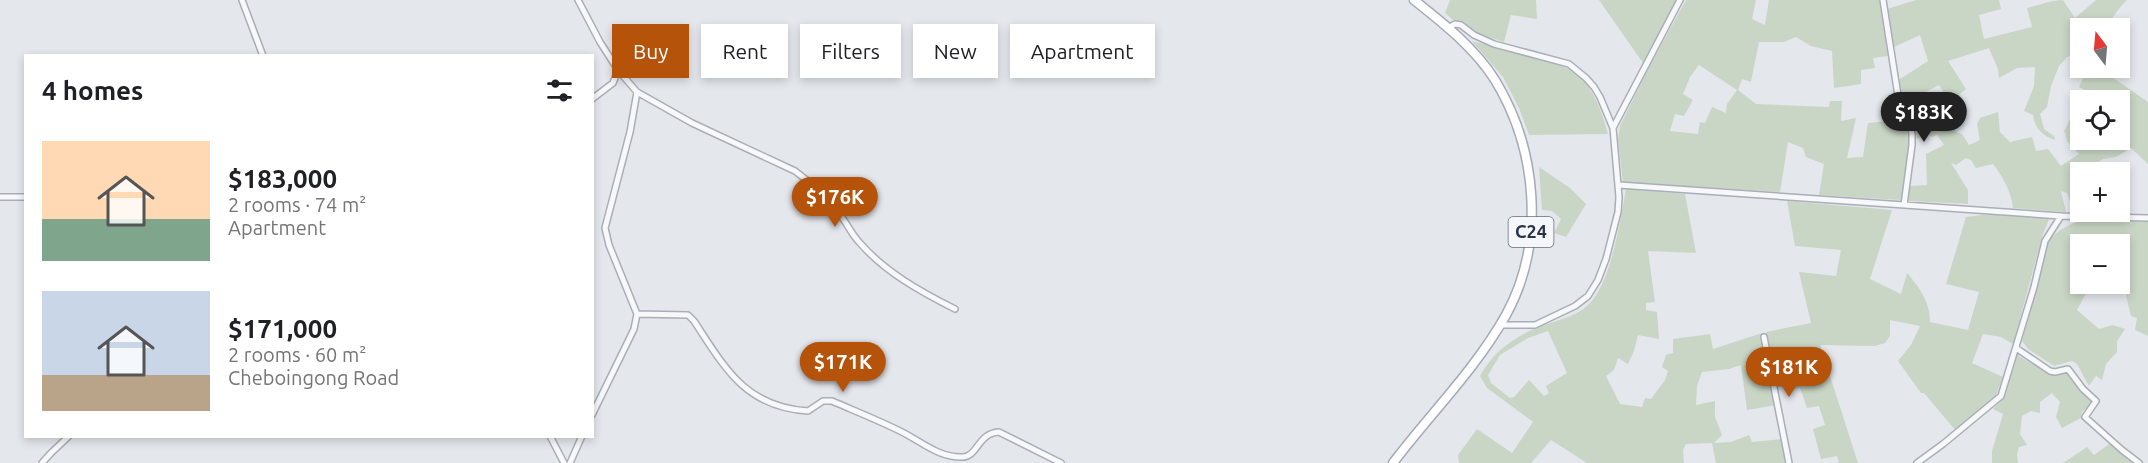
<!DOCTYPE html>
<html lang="en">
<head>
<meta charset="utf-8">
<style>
	:root { --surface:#fff; --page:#f6f6f6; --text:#202124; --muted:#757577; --accent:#b45309 }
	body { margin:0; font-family:Ubuntu,sans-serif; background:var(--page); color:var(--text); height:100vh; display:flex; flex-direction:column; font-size:22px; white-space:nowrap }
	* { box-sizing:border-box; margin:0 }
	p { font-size:20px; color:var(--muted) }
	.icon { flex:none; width:33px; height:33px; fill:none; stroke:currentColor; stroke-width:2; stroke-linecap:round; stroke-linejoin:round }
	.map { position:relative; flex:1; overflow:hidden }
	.panel { position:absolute; left:24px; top:54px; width:570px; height:384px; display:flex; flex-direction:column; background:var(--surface); border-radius:0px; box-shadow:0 3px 9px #0003 }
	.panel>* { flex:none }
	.banner { position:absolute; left:612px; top:24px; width:570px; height:54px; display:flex; gap:12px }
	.needle { width:39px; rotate:344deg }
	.fabs { position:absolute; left:2070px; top:18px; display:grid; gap:12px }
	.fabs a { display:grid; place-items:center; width:60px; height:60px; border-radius:0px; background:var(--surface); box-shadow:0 3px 9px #0003; font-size:30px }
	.price { position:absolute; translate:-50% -51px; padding:0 14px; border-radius:21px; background:var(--accent); color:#fff; font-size:20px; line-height:39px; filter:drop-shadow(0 2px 3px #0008) }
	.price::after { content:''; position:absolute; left:50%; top:36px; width:18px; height:14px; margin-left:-9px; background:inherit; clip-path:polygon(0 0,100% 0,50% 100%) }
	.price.on { background:#222; color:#fff }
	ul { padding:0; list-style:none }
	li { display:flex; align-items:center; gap:18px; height:150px; padding:0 18px }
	li span { display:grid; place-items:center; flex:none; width:168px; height:120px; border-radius:0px; color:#555 }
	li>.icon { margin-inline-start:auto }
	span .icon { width:72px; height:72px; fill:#fffc; stroke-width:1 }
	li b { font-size:26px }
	h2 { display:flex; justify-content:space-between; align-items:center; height:72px; padding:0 18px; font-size:26px }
	.pill { padding:0 21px; border-radius:0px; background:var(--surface); box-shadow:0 3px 9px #0003; font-size:21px; line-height:54px }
	.pill.on { background:var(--accent); color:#fff }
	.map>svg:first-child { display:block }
</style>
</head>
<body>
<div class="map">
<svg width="2148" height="463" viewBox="0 0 2148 463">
	<rect width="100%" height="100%" fill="#e4e7ec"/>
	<path fill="#c9d6c5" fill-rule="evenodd" d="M1450,0H1536L1537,19L1511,15L1504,42L1477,33L1463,21L1453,20L1445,13Z
		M1599,0H1678L1643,63Z
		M1686,0H1756L1752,19L1765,25L1769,0H1880L1888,56L1873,58L1875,68L1861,70V84L1834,88L1832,51L1811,46L1796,37L1784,42H1759L1751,82L1742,79L1738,90L1756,104L1829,107L1830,101H1842L1841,121L1856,118L1847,158L1863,157L1868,123L1890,121L1888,100H1894L1906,127L1909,141L1901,200L1819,195L1824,164L1806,157L1803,148L1788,142L1780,192L1623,182L1618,139L1620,126L1649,67ZM1699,65L1737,90L1727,104L1726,113L1712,107L1705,123L1700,122L1698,134L1670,131L1675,114L1684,116L1693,100L1683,94L1690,77Z
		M1916,0H1999L2001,9L1979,15L1984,39L2032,27L2027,8C2040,5 2051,0 2063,0L2075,18L2096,0H2127C2117,9 2113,19 2104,28H2080V59L2076,55L2067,57L2059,66L2051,86L2047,107L2040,114L2044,129L2054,136L2055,140C2043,136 2035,129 2033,115L2024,111L2034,86L2035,67L2017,68L1999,78L1998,69L1989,48L1948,61L1966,89L1950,102L1939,85L1903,104L1900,99L1897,81L1928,61L1920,35L1892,48L1887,9Z
		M1472,41C1498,48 1550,57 1571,70C1592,83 1602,111 1608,134L1529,135L1519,108L1503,77Z
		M2088,68H2099L2148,102V164L2131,148L2116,157L2103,159L2093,165L2098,172H2080V192L2079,190L2073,194L2070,201L2067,193L2061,191L2066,212L2013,208C2011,191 2003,177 1993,164L1976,168L1971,160L1966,158L1956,165L1951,163L1968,190V204L1908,201L1910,186L1927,185L1926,154L1944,145L1937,135L1932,137L1927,133L1917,139L1912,122L1941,106L1956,132L1962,134L1969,145L1980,140L1977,124L1980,118L1998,112L2000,132L2010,142L2032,137L2036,151L2048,149L2061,166L2079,154L2067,141L2064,131L2079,103L2080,104V140H2120V121L2122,119L2120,117V100H2113L2097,90L2094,95L2079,87Z
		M1539,167L1570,188L1586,204L1566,237L1554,233L1561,219L1552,211L1542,210Z
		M1626,189L1685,194L1696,253L1648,251L1655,302L1646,303V310L1657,312L1659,339L1638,335L1634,351L1628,364L1618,358L1614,370L1606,376L1620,404L1642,407L1645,398L1651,399L1665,380L1668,371L1662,367L1666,355L1673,353V339L1710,334L1713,349L1762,333L1776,405L1747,410L1741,365L1729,369L1702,372L1697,386L1696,405L1715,401V417L1722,435L1714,443L1731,442L1749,435L1752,442L1783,439L1787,463H1716L1712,443L1686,444L1683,450L1684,463H1587L1551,440L1531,463H1459L1458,455L1477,429L1512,453L1533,422L1487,388L1480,376C1494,350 1518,334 1547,324C1562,319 1580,315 1591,302C1612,278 1620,221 1626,189ZM1548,331L1567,373L1546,386L1549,393L1544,396L1529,380L1514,397L1510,398L1491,383L1488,375L1500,355L1528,338Z
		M1787,201L1892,210L1870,279L1901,294L1907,273C1920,288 1930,302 1930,322L1968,330L1979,292L1946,284L1966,217L1990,214L2049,219L2043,234L2013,344L2001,337L1983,334L1972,363L2003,377L1994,400L1956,431L1924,393H1921L1898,361L1911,345L1920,326L1890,320V336L1885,343L1875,346L1820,345L1858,463H1839L1837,456L1821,459L1813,429L1825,425L1819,406L1807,408L1800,388L1793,389L1791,385L1777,388L1766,332L1811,323L1799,272L1836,276L1841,250L1795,246Z
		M2082,220L2148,222V336L2135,330L2137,318L2131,316L2126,296L2129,270L2120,267V244H2080V284H2091L2077,310L2099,329L2113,325L2125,329L2117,341V352L2106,364L2102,380L2096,376L2089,386L2077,364L2072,361L2054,366L2028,349L2022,341L2048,242C2057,230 2068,225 2082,220Z
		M2017,355L2052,375L2068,373L2082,393L2094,401L2082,412L2081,418L2062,428L2056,417L2060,402L2052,393L2040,402V413L2031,411L2022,416L2020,434L2027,445L2019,447L2017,454L2018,463H1992V451L2003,414L1993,409L2005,397Z
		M2109,444L2136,463H2063L2087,447L2094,455Z"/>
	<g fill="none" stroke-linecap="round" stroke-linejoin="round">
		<g stroke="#a9aeb7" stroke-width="8">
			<path id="street" d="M242,0L263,56
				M578,0L600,42L618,70L637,92L692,123L795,171C812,183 828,200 841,216C848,225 852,235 860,243C885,272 921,292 955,309
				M1883,0L1899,102L1910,125L1912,134V145L1904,205
				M1448,28L1455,24L1461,25L1474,35L1494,44L1569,64L1586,78L1594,87L1600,97L1613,128L1619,197L1618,212L1606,259L1598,280L1588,296L1575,306L1535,325H1499
				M637,92L630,132L605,228L609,245L637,314
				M592,99L613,83L618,70
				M1613,128L1680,0
				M1619,185L2061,216L2148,218
				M0,197H26
				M637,314L688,315L694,321C725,368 745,407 808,411L823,401H832C855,411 878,420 900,431C921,441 938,458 963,457C978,456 978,433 999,432L1061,463
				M1764,337L1789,463
				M2016,348L2050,371L2055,372L2068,369L2083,389L2096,401L2085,417L2122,450L2139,463
				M592,415L634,329L637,314
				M550,436L564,463
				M42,463L51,453L69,436
				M570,463L582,436
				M1917,463L1943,444L2001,396L2034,287L2045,241L2061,216"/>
		</g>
		<g stroke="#a3abb8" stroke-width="11">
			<path id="primary" d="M1393,463C1430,414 1475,370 1506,315C1546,242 1537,149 1495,80C1475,48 1443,23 1414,0"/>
		</g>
		<use href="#street" stroke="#f7f8fa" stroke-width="5"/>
		<use href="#primary" stroke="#fff" stroke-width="8"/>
	</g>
	<g text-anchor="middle" stroke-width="6" stroke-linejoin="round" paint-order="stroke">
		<rect fill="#f4f6f9" stroke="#676e7b" stroke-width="1.5" x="1508.5" y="217" width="45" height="30" rx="4.5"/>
		<g font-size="18" font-weight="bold" fill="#2b3445">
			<text x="1531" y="238">C24</text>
		</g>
	</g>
</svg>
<div class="fabs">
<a><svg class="needle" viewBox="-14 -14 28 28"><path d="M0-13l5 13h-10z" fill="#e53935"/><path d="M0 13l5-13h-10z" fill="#757577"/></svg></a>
<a><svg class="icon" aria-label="locate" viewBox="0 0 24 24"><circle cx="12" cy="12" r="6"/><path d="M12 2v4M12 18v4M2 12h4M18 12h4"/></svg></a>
<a>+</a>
<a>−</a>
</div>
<b class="price on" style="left:1924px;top:143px">$183K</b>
<b class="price" style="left:835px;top:228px">$176K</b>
<b class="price" style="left:843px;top:393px">$171K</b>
<b class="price" style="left:1789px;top:398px">$181K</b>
<div class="banner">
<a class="pill on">Buy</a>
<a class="pill">Rent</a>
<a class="pill">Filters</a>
<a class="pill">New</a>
<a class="pill">Apartment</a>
</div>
<section class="panel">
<h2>4 homes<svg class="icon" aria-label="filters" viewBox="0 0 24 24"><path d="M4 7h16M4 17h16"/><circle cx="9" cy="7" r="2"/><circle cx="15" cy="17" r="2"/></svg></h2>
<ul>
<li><span style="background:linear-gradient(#ffd9b3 65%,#7fa58c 0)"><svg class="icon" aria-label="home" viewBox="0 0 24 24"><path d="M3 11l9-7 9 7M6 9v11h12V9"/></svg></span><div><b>$183,000</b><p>2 rooms · 74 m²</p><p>Apartment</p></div></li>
<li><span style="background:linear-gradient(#c9d6e8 70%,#b9a48a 0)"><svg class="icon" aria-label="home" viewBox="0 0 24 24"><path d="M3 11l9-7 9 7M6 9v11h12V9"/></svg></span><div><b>$171,000</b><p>2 rooms · 60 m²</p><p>Cheboingong Road</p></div></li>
</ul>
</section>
</div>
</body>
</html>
